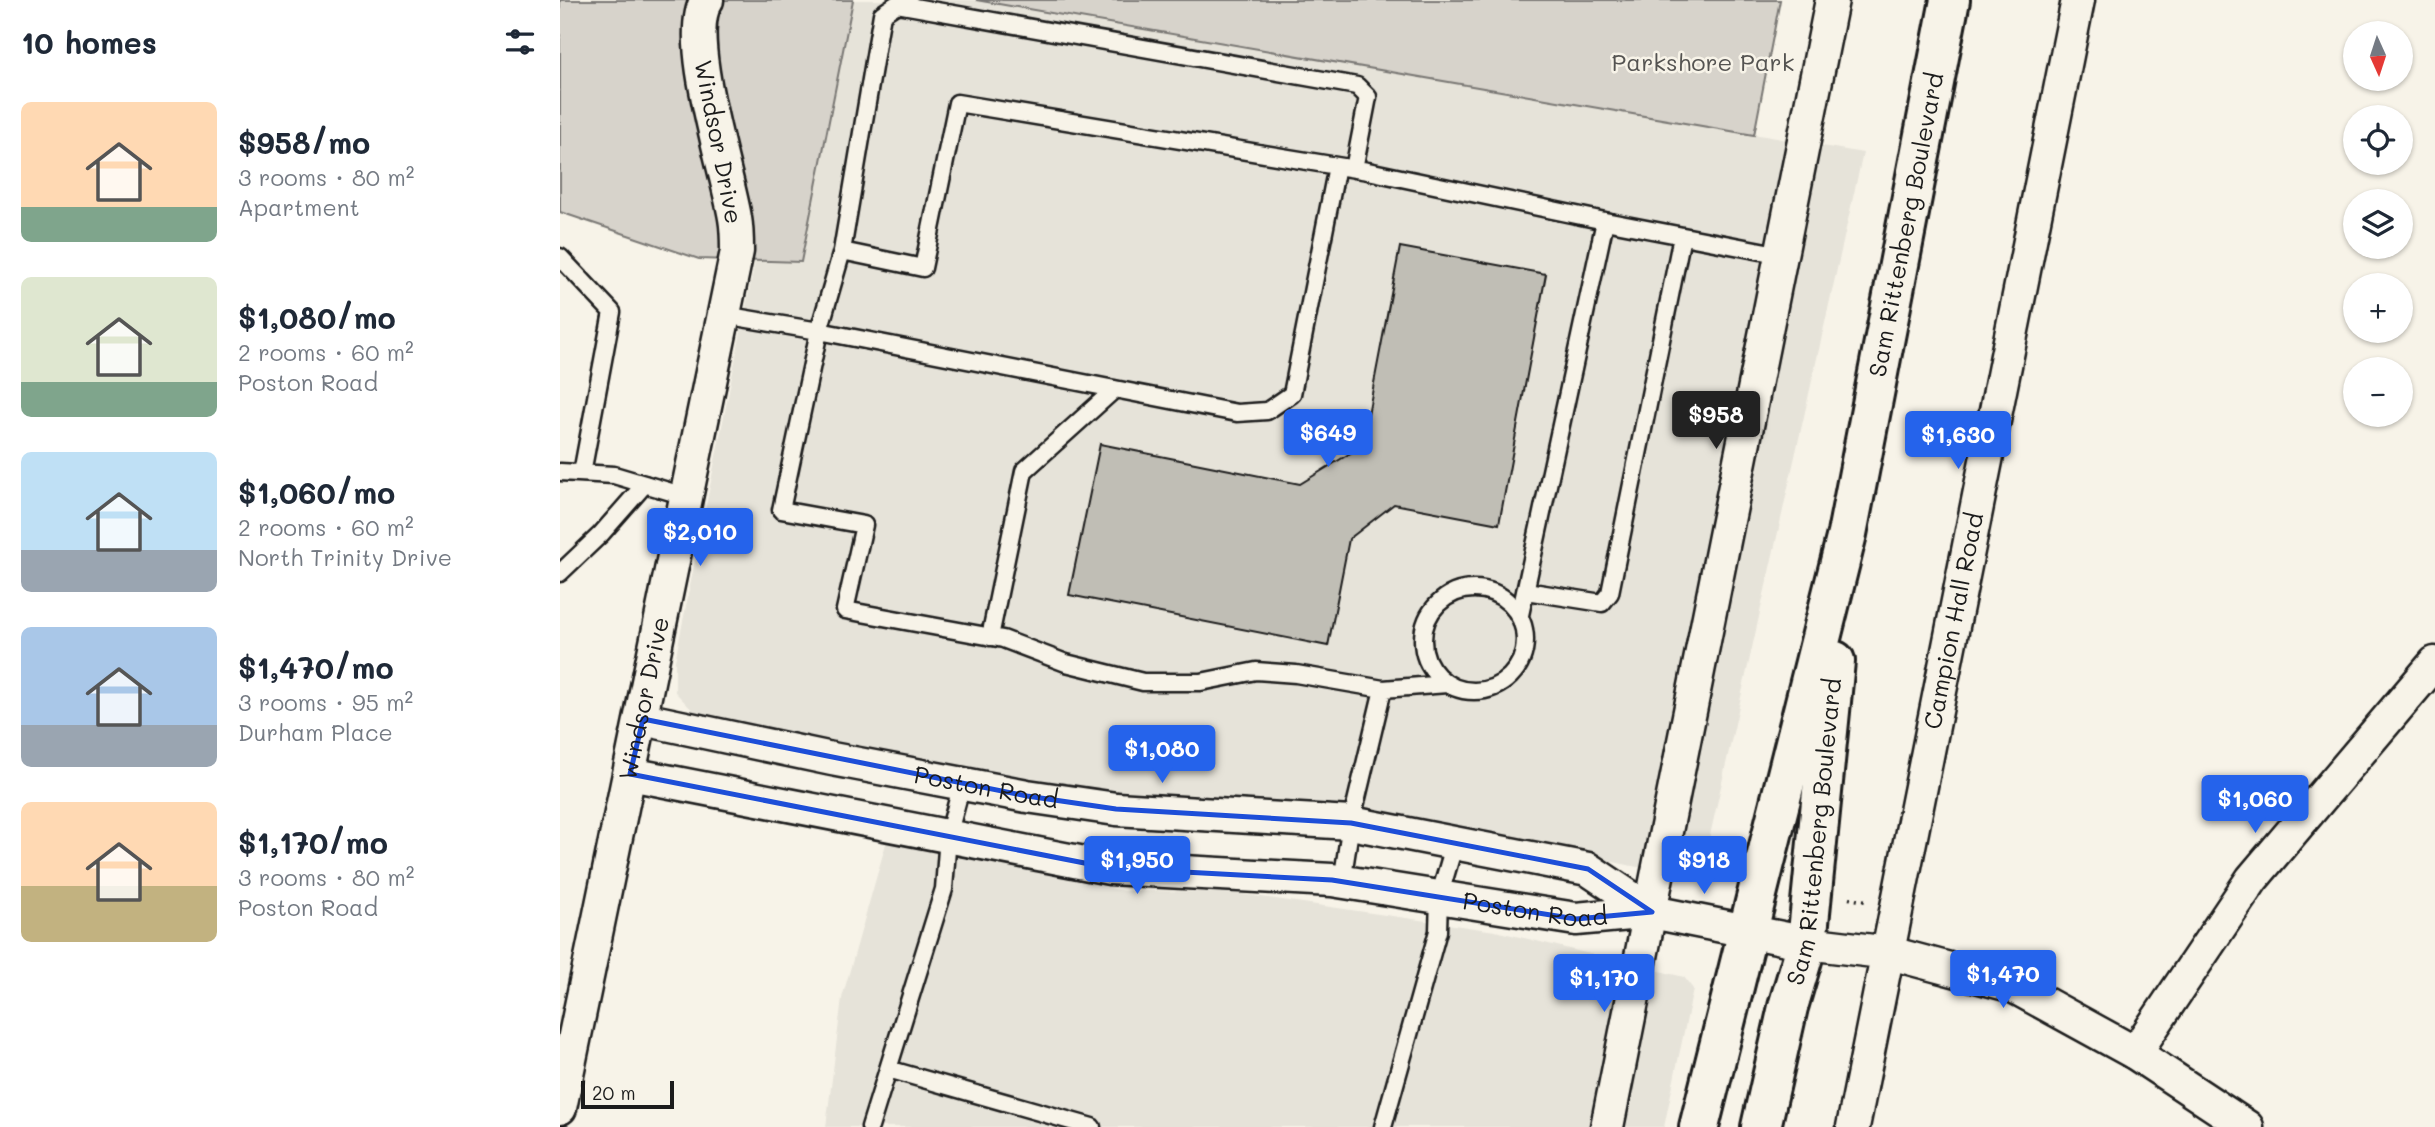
<!DOCTYPE html>
<html lang="en">
<head>
<meta charset="utf-8">
<style>
	:root { --surface:#fff; --page:#f2f2f3; --text:#1f2937; --muted:#747a83; --accent:#2563eb }
	body { margin:0; font-family:Mali,sans-serif; background:var(--page); color:var(--text); height:100vh; display:flex; flex-direction:column; font-size:26px; white-space:nowrap }
	* { box-sizing:border-box; margin:0 }
	p { font-size:23px; color:var(--muted) }
	.icon { flex:none; width:38px; height:38px; fill:none; stroke:currentColor; stroke-width:2; stroke-linecap:round; stroke-linejoin:round }
	.map { position:relative; flex:1; overflow:hidden }
	.panel { display:flex; flex-direction:column; background:var(--surface); width:560px }
	.panel>* { flex:none }
	.needle { width:46px; rotate:177deg }
	.tools { position:absolute; left:1783px; top:21px; display:grid; gap:14px }
	.tools a { display:grid; place-items:center; width:70px; height:70px; border-radius:50%; background:var(--surface); box-shadow:0 2px 5px #0004; font-size:35px }
	.scale { position:absolute; left:21px; bottom:18px; width:93px; box-sizing:border-box; padding-left:7px; border:4px solid #1c1c1c; border-top:0; font-size:19px; line-height:24px; white-space:nowrap; color:#1c1c1c; -webkit-text-stroke:5px #f7f3e8; paint-order:stroke }
	.price { position:absolute; translate:-50% -60px; padding:0 16px; border-radius:7px; background:var(--accent); color:#fff; font-size:23px; line-height:46px; filter:drop-shadow(0 2px 4px #0008) }
	.price::after { content:''; position:absolute; left:50%; top:42px; width:21px; height:16px; margin-left:-10px; background:inherit; clip-path:polygon(0 0,100% 0,50% 100%) }
	.price.on { background:#222; color:#fff }
	ul { padding:0; list-style:none }
	li { display:flex; align-items:center; gap:21px; height:175px; padding:0 21px }
	li span { display:grid; place-items:center; flex:none; width:196px; height:140px; border-radius:10px; color:#555 }
	li>.icon { margin-inline-start:auto }
	span .icon { width:84px; height:84px; fill:#fffc; stroke-width:1 }
	li b { font-size:30px }
	h2 { display:flex; justify-content:space-between; align-items:center; height:84px; padding:0 21px; font-size:30px }
	main { display:flex; flex:1; min-height:0 }
	.map>svg:first-child { display:block }
</style>
</head>
<body>
<main>
<section class="panel">
<h2>10 homes<svg class="icon" aria-label="filters" viewBox="0 0 24 24"><path d="M4 7h16M4 17h16"/><circle cx="9" cy="7" r="2"/><circle cx="15" cy="17" r="2"/></svg></h2>
<ul>
<li><span style="background:linear-gradient(#ffd9b3 75%,#7fa58c 0)"><svg class="icon" aria-label="home" viewBox="0 0 24 24"><path d="M3 11l9-7 9 7M6 9v11h12V9"/></svg></span><div><b>$958/mo</b><p>3 rooms · 80 m²</p><p>Apartment</p></div></li>
<li><span style="background:linear-gradient(#dfe7d0 75%,#7fa58c 0)"><svg class="icon" aria-label="home" viewBox="0 0 24 24"><path d="M3 11l9-7 9 7M6 9v11h12V9"/></svg></span><div><b>$1,080/mo</b><p>2 rooms · 60 m²</p><p>Poston Road</p></div></li>
<li><span style="background:linear-gradient(#bfe0f5 70%,#9aa5b1 0)"><svg class="icon" aria-label="home" viewBox="0 0 24 24"><path d="M3 11l9-7 9 7M6 9v11h12V9"/></svg></span><div><b>$1,060/mo</b><p>2 rooms · 60 m²</p><p>North Trinity Drive</p></div></li>
<li><span style="background:linear-gradient(#a9c7e8 70%,#9aa5b1 0)"><svg class="icon" aria-label="home" viewBox="0 0 24 24"><path d="M3 11l9-7 9 7M6 9v11h12V9"/></svg></span><div><b>$1,470/mo</b><p>3 rooms · 95 m²</p><p>Durham Place</p></div></li>
<li><span style="background:linear-gradient(#ffd9b3 60%,#c2b280 0)"><svg class="icon" aria-label="home" viewBox="0 0 24 24"><path d="M3 11l9-7 9 7M6 9v11h12V9"/></svg></span><div><b>$1,170/mo</b><p>3 rooms · 80 m²</p><p>Poston Road</p></div></li>
</ul>
</section>
<div class="map">
<svg width="1875" height="1127" viewBox="0 0 1875 1127">
	<rect width="100%" height="100%" fill="#f7f3e8"/>
	<filter id="ink" filterUnits="userSpaceOnUse"><feTurbulence type="fractalNoise" baseFrequency=".0143" numOctaves="2"/><feDisplacementMap in="SourceGraphic" scale="14" xChannelSelector="R" yChannelSelector="G"/><feConvolveMatrix kernelMatrix="1 2 1 2 8 2 1 2 1" color-interpolation-filters="sRGB"/></filter>
	<g filter="url(#ink)">
		<path fill="#e6e3d9" d="M293,0H416L1303,153L1140,880L856,821L556,797L138,716L115,692V661L195,261L241,262Z
			M327,840L564,891L667,892L935,931L1124,977L1133,989L1104,1127H266L282,998Z"/>
		<path fill="#d7d3cb" stroke="#7a7874" stroke-width="2" d="M0,0H293L241,262L139,259L0,212Z
			M416,0H1220L1194,135Z"/>
		<path fill="#c0beb5" stroke="#1c1c1c" stroke-width="2" d="M840,247L986,274L939,524L834,504L789,539L768,646L509,595L540,444L740,484L802,446Z"/>
		<g fill="none" stroke-linecap="round" stroke-linejoin="round">
			<g stroke="#1c1c1c" stroke-width="21">
				<path id="lane" d="M777,166L732,394L707,411L677,413L259,331L282,251L363,268L397,103L777,166L808,171L1045,221L960,615
					M1045,221L1222,255
					M282,251L322,14L337,4L797,86L808,97L794,169
					M0,257L52,312L22,473
					M164,315L259,331L221,510L304,525L285,610L443,639L506,663L583,682H641L696,671L736,674L823,689L791,823L782,882
					M0,472L54,475L128,497
					M0,573L41,534L85,484
					M863 640a51 51 0 1 1 102 0a51 51 0 1 1-102 0Z
					M966,591L1042,603L1050,593L1122,236
					M430,637L464,471L555,389
					M823,689L887,684
					M328,1069L532,1127
					M310,1127L384,889L388,836L402,784
					M823,1127L878,931L879,897L895,843"/>
			</g>
			<g stroke="#1c1c1c" stroke-width="37">
				<g id="street">
					<path id="s1" d="M83,719L272,759L467,796L556,809L791,823L1028,869L1092,912"/>
					<path id="s2" d="M70,774L550,868L772,880L1016,919L1092,912L1247,943L1330,953L1453,986L1575,1053L1687,1127"/>
					<path d="M1575,1053L1692,879L1875,663"/>
					<path id="s3" d="M0,1108L177,251C177,240 177,229 175,218C168,173 122,35 147,0"/>
					<path d="M1047,1127L1272,0"/>
					<path id="s4" d="M1293,1127L1518,0"/>
				</g>
			</g>
			<g stroke="#1c1c1c" stroke-width="44">
				<g id="primary">
					<path id="s5" d="M1139,1127L1287,534L1390,0"/>
					<path id="s6" d="M1201,1127L1228,1007L1247,943L1275,661"/>
				</g>
			</g>
			<path stroke="#1c1c1c" stroke-width="4.5" stroke-dasharray="2 5" stroke-linecap="butt" d="M1128,867L1144,871
				M1289,898L1306,901"/>
			<use href="#lane" stroke="#f7f3e8" stroke-width="16"/>
			<use href="#street" stroke="#f7f3e8" stroke-width="32"/>
			<use href="#primary" stroke="#f7f3e8" stroke-width="38"/>
		</g>
	</g>
	<path fill="none" stroke="#1d4ed8" stroke-width="5" stroke-linejoin="round" d="M83,719L467,796L556,809L791,823L1028,869L1092,912L1016,919L772,880L550,868L70,774Z"/>
	<g text-anchor="middle" stroke-width="5" stroke-linejoin="round" paint-order="stroke">
		<g font-size="24" fill="#545351" stroke="#f7f3e8">
			<text x="1143" y="71">Parkshore Park</text>
		</g>
		<g font-size="24" fill="#1c1c1c" stroke="#f7f3e8">
			<text transform="translate(158 142) rotate(79)" y="8">Windsor Drive</text>
			<text dy="8" stroke="none"><textPath href="#s5" startOffset="926">Sam Rittenberg Boulevard</textPath></text>
			<text dy="8" stroke="none"><textPath href="#s4" startOffset="516">Campion Hall Road</textPath></text>
			<text dy="8" stroke="none"><textPath href="#s3" startOffset="418">Windsor Drive</textPath></text>
			<text dy="8" stroke="none"><textPath href="#s1" startOffset="350">Poston Road</textPath></text>
			<text dy="8" stroke="none"><textPath href="#s6" startOffset="301">Sam Rittenberg Boulevard</textPath></text>
			<text dy="8" stroke="none"><textPath href="#s2" startOffset="917">Poston Road</textPath></text>
		</g>
	</g>
</svg>
<div class="tools">
<a><svg class="needle" viewBox="-14 -14 28 28"><path d="M0-13l5 13h-10z" fill="#e53935"/><path d="M0 13l5-13h-10z" fill="#747a83"/></svg></a>
<a><svg class="icon" aria-label="locate" viewBox="0 0 24 24"><circle cx="12" cy="12" r="6"/><path d="M12 2v4M12 18v4M2 12h4M18 12h4"/></svg></a>
<a><svg class="icon" aria-label="layers" viewBox="0 0 24 24"><path d="M12 4l9 5-9 5-9-5zM3 14l9 5 9-5"/></svg></a>
<a>+</a>
<a>−</a>
</div>
<div class="scale">20 m</div>
<b class="price on" style="left:1156px;top:451px">$958</b>
<b class="price" style="left:768px;top:469px">$649</b>
<b class="price" style="left:1398px;top:471px">$1,630</b>
<b class="price" style="left:140px;top:568px">$2,010</b>
<b class="price" style="left:602px;top:785px">$1,080</b>
<b class="price" style="left:1695px;top:835px">$1,060</b>
<b class="price" style="left:577px;top:896px">$1,950</b>
<b class="price" style="left:1144px;top:896px">$918</b>
<b class="price" style="left:1443px;top:1010px">$1,470</b>
<b class="price" style="left:1044px;top:1014px">$1,170</b>
</div>
</main>
</body>
</html>
